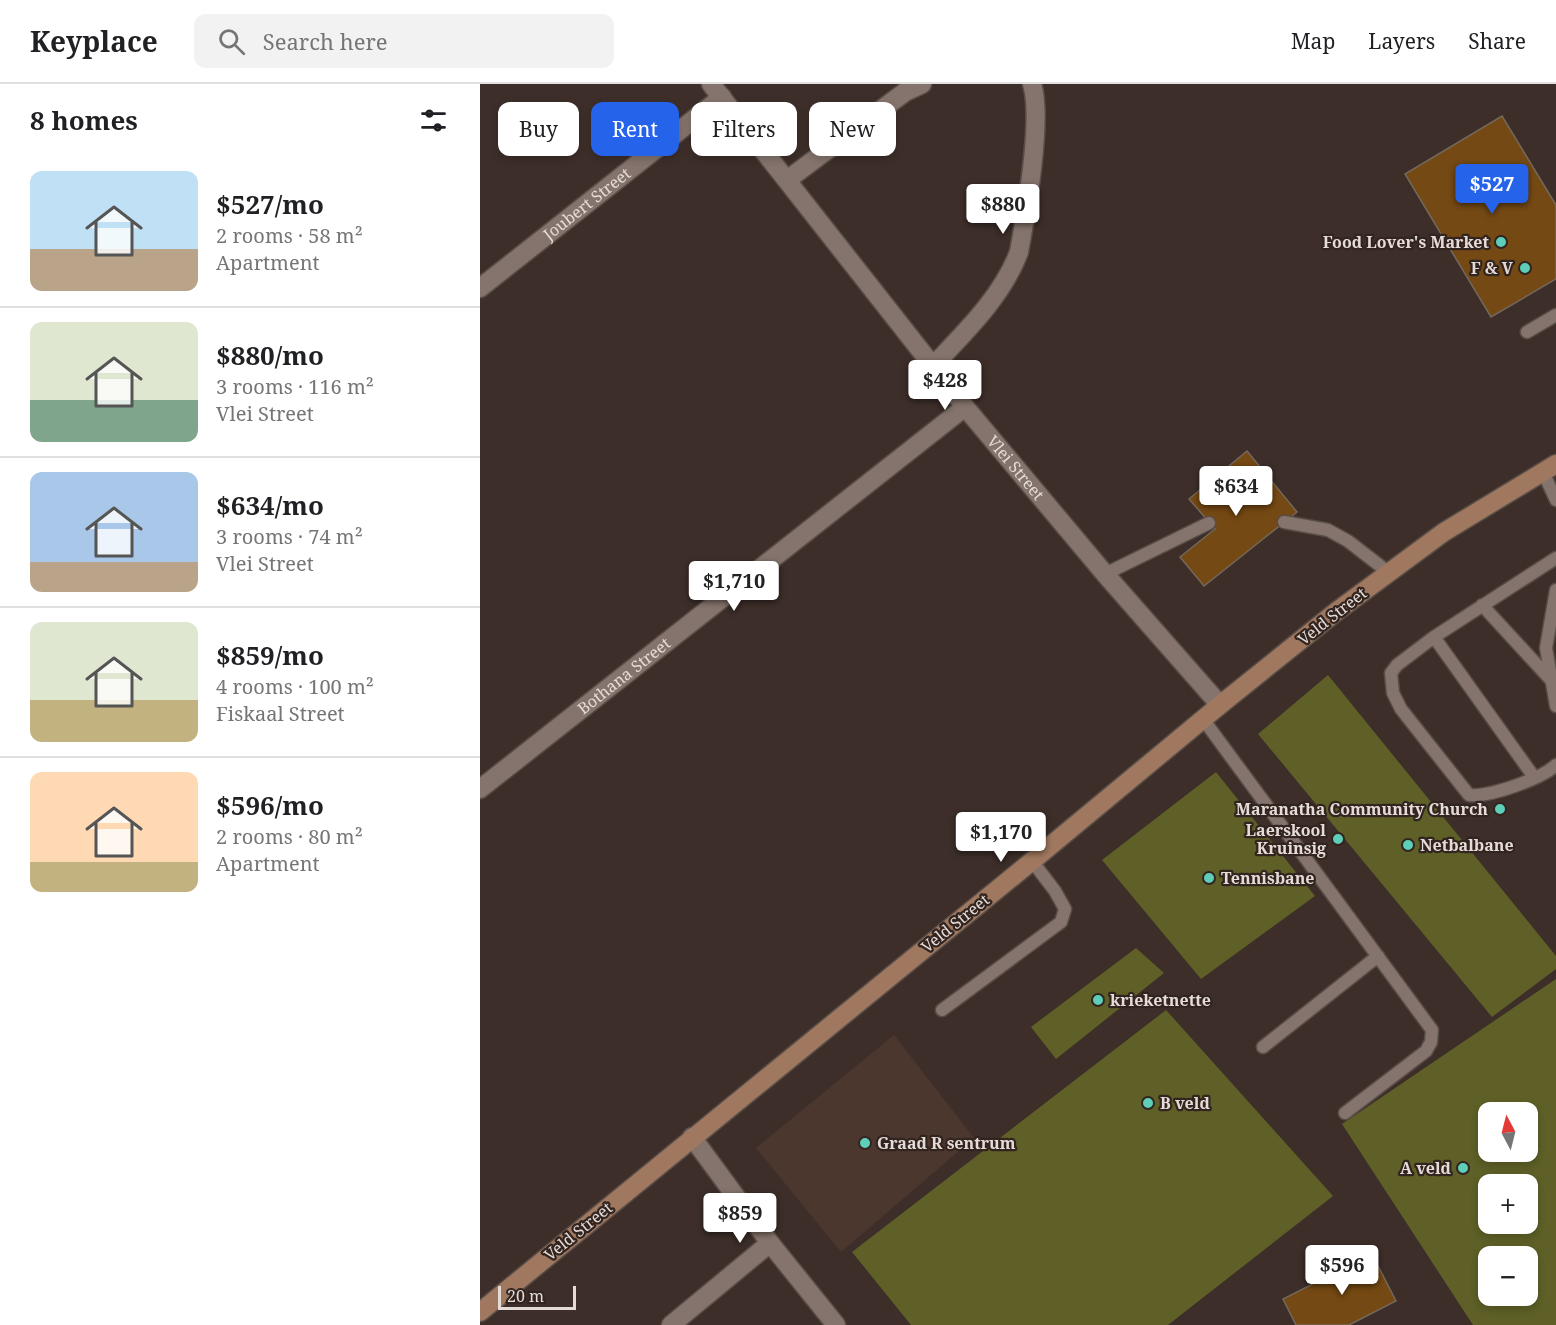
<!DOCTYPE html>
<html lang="en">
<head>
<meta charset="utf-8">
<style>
	:root { --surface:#fff; --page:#f2f2f2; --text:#202124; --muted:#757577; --line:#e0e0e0; --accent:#2563eb }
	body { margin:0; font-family:"Noto Serif",serif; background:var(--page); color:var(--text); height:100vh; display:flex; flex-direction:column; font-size:22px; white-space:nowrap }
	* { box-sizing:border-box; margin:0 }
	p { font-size:20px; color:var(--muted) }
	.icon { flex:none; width:33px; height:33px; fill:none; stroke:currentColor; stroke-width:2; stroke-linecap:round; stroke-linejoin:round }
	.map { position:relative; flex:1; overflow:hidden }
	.side { display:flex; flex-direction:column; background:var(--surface); width:480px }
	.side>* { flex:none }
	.top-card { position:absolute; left:18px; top:18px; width:570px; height:54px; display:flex; gap:12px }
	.needle { width:39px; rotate:353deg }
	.buttons { position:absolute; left:998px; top:1018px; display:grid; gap:12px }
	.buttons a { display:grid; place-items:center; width:60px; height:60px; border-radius:12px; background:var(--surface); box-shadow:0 3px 9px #0003; font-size:30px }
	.scale { position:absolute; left:18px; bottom:15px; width:78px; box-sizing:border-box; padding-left:6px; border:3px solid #e5dbd7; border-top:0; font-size:16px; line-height:21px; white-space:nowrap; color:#e5dbd7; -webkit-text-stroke:4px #32241f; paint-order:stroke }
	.price { position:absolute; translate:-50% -51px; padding:0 14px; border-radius:6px; background:#fff; color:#222; font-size:20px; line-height:39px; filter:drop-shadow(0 2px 3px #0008) }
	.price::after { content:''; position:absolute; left:50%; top:36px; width:18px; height:14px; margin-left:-9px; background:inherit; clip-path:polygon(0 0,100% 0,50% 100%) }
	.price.active { background:var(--accent); color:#fff }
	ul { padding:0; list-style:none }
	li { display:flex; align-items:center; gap:18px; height:150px; padding:0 30px }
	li+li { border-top:2px solid var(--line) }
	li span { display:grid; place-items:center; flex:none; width:168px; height:120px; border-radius:12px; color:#555 }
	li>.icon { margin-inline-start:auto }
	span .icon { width:72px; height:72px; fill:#fffc; stroke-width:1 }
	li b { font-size:26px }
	h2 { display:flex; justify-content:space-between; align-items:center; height:72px; padding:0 30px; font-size:26px }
	.tag { padding:0 21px; border-radius:12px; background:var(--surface); box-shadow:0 3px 9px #0003; font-size:21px; line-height:54px }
	.tag.active { background:var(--accent); color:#fff }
	header { display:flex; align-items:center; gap:36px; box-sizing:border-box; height:84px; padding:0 30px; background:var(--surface); border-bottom:2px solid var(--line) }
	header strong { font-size:28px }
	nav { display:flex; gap:33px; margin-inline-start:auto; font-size:21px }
	.search { width:420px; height:54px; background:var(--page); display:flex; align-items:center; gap:15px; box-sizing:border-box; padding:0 21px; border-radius:12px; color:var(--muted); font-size:22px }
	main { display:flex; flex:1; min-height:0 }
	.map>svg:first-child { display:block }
</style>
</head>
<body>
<header>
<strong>Keyplace</strong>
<div class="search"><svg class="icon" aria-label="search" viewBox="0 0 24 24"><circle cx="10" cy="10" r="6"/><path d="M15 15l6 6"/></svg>Search here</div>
<nav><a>Map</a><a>Layers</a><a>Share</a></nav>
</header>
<main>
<section class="side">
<h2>8 homes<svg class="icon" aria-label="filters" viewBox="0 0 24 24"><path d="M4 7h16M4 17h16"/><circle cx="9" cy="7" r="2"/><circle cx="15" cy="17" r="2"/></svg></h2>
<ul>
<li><span style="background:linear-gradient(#bfe0f5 65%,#b9a48a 0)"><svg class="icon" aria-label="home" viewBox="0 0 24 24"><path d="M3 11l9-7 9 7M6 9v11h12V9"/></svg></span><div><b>$527/mo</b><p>2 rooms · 58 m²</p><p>Apartment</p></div></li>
<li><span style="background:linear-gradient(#dfe7d0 65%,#7fa58c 0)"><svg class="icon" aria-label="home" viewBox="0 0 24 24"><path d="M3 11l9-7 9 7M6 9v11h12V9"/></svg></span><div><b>$880/mo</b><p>3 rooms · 116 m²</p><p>Vlei Street</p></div></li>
<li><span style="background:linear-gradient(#a9c7e8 75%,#b9a48a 0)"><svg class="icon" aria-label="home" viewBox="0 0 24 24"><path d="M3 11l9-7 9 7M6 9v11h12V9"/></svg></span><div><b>$634/mo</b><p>3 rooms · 74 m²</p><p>Vlei Street</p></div></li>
<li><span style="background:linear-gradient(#dfe7d0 65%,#c2b280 0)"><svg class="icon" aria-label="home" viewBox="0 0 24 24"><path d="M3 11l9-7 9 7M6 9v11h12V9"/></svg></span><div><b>$859/mo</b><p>4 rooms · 100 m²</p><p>Fiskaal Street</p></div></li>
<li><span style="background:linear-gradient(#ffd9b3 75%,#c2b280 0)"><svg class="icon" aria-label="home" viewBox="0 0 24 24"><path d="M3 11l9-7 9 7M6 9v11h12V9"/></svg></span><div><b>$596/mo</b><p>2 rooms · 80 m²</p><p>Apartment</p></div></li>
</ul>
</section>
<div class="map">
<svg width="1076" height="1241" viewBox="0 0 1076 1241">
	<rect width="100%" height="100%" fill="#3d2e29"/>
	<path fill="#4c372f" d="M414,951L494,1054L361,1168L276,1064Z"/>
	<path fill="#5e6027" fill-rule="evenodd" d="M848,591L1076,872V885L1012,933L778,650Z
		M736,688L835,812L721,895L622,776Z
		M656,864L684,889L576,975L551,943Z
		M1076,895V1241H993L862,1040ZM1008,1029H1047V1068H1008ZM1008,1101H1047V1140H1008ZM1008,1173H1047V1212H1008Z
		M686,926L853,1112L688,1241H431L372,1168Z"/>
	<path fill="#754913" stroke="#74685c" stroke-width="1.5" d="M1022,32L1076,121V195L1011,233L925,90Z
		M767,367L817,428L724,502L700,473L735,445L709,415Z
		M892,1170L916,1217L869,1241H816L803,1215Z"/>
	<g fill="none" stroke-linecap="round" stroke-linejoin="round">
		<g stroke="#594d48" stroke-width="15">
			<path id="lane" d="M1047,248L1076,231
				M1063,388L1076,416
				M804,438L848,446L868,457L908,488
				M1076,474L954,553L917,581L911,589L913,609L921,625L989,711C1010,713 1061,695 1076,681
				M625,490L729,439
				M1076,506L1066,564L1076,622
				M1002,521L1070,595
				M954,553L1054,693
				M723,635L952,946L951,958L946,967L865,1029
				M462,926L581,838L585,825L575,807L552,777
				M783,963L898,872"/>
		</g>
		<g stroke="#594d48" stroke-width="21">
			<g id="street">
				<path id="s1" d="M231,0L485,323L625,490L740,621"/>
				<path d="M307,96L425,8L442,0"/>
				<path id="s2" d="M0,204L242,13"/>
				<path d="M453,282C485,248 522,213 539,168C546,129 563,35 552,0"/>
				<path id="s3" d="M0,705L485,323"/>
				<path d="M212,1053L290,1159L356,1241"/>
				<path d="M191,1241L290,1159"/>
			</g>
		</g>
		<g stroke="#594d48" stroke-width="21">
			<path id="secondary" d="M0,1228L552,777L740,621L857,527L964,448L1076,380"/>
		</g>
		<use href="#lane" stroke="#85746d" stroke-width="12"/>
		<use href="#street" stroke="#85746d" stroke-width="18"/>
		<use href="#secondary" stroke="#9f785f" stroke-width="18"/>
	</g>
	<g fill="#5dceb8" stroke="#32241f" stroke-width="2">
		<circle cx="1021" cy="158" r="6"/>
		<circle cx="1045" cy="184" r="6"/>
		<circle cx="1020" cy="725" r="6"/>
		<circle cx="858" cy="755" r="6"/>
		<circle cx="928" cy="761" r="6"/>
		<circle cx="729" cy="794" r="6"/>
		<circle cx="618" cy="916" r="6"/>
		<circle cx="668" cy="1019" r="6"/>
		<circle cx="385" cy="1059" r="6"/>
		<circle cx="983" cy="1084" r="6"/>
	</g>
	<g text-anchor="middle" stroke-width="4.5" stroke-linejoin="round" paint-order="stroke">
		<g font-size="16" fill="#e5dbd7" stroke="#32241f">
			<text dy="6" stroke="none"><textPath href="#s2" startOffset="136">Joubert Street</textPath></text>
			<text dy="6" stroke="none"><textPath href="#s1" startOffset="490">Vlei Street</textPath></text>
			<text transform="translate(852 532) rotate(-38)" y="6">Veld Street</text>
			<text dy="6" stroke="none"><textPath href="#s3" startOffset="183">Bothana Street</textPath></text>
			<text transform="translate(475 839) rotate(-39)" y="6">Veld Street</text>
			<text transform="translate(98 1147) rotate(-39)" y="6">Veld Street</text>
		</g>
		<g font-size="16" font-weight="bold" fill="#e5dbd7" stroke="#32241f" text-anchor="end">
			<text x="1009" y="164">Food Lover's Market</text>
			<text x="1033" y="190">F &amp; V</text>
			<text x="1008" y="731">Maranatha Community Church</text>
			<text x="846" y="752">Laerskool<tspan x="846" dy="18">Kruinsig</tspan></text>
			<text x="940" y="767" text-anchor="start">Netbalbane</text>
			<text x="741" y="800" text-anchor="start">Tennisbane</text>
			<text x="630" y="922" text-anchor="start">krieketnette</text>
			<text x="680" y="1025" text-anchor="start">B veld</text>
			<text x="397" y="1065" text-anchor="start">Graad R sentrum</text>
			<text x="971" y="1090">A veld</text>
		</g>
	</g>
</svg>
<div class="buttons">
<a><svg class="needle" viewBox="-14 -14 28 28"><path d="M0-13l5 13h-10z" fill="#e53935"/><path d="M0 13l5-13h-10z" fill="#757577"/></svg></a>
<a>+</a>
<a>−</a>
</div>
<div class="scale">20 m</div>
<b class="price active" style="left:1012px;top:131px">$527</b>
<b class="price" style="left:523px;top:151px">$880</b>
<b class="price" style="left:465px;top:327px">$428</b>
<b class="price" style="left:756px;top:433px">$634</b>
<b class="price" style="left:254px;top:528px">$1,710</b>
<b class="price" style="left:521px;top:779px">$1,170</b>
<b class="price" style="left:260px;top:1160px">$859</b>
<b class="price" style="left:862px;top:1212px">$596</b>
<div class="top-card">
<a class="tag">Buy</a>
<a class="tag active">Rent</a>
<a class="tag">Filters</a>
<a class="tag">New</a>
</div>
</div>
</main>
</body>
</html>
